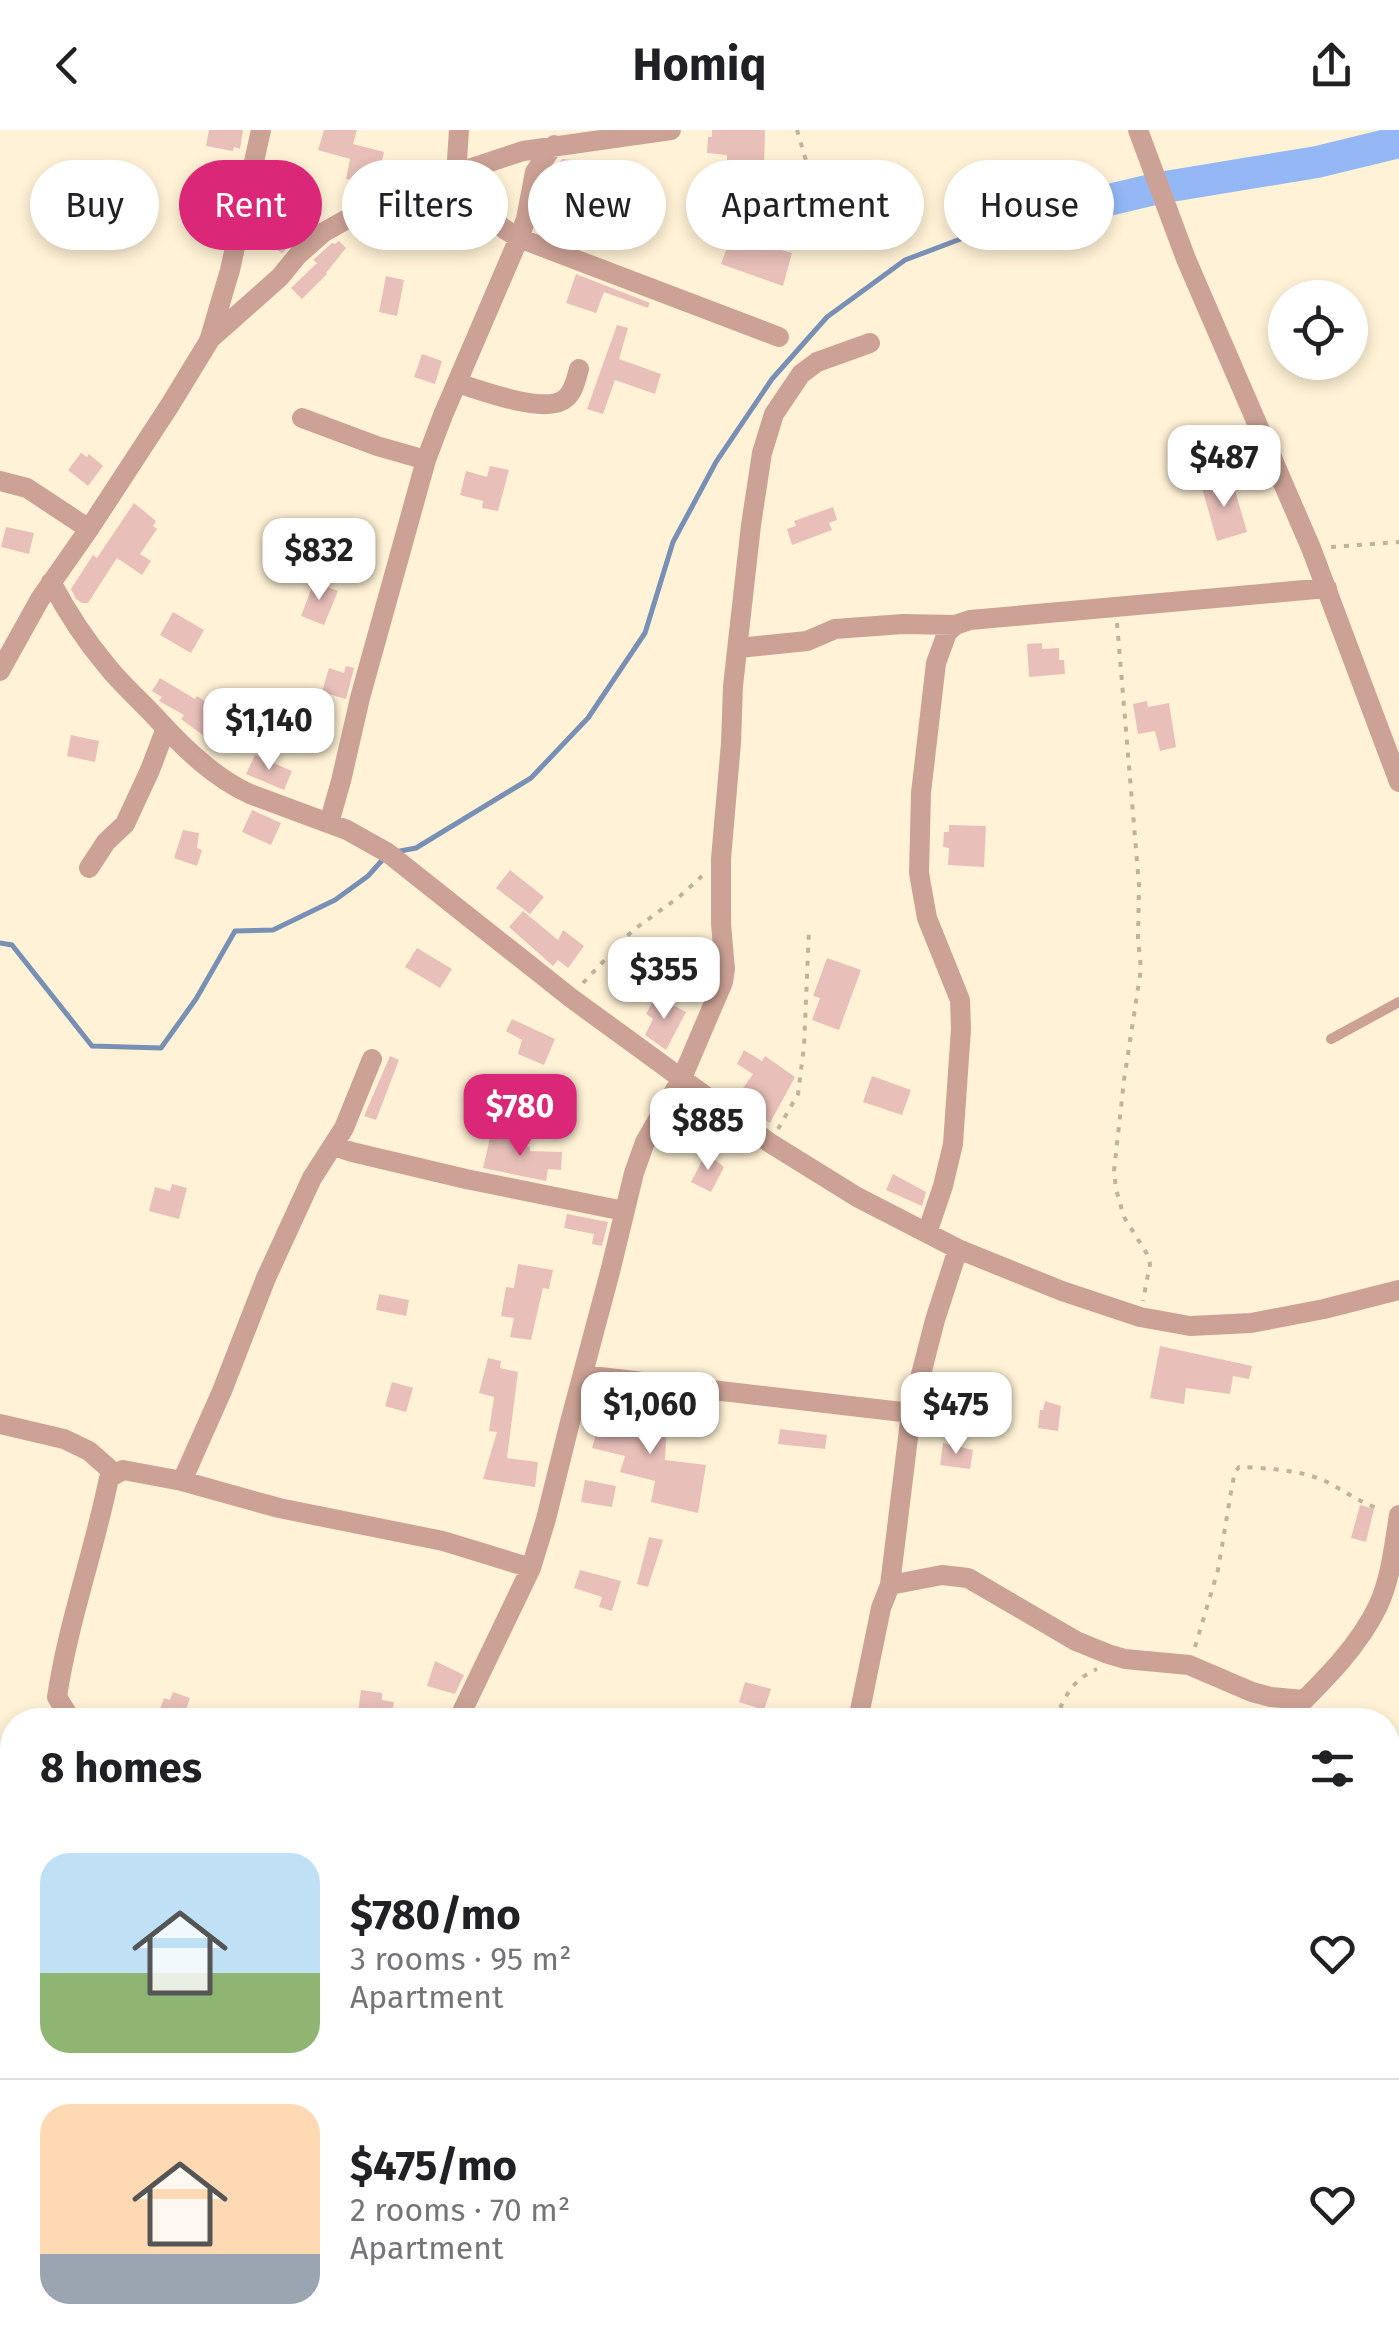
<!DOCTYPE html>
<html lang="en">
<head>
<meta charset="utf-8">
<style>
	:root { --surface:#fff; --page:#f6f6f6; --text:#202124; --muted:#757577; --line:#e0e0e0; --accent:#db2777 }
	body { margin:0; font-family:"Fira Sans",sans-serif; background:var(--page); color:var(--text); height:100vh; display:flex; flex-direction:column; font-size:38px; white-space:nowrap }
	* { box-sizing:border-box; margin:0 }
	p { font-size:32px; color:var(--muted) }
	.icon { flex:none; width:55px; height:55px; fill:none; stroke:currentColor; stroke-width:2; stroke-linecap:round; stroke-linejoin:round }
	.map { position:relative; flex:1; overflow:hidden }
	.sheet { position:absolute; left:0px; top:1578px; width:1400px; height:642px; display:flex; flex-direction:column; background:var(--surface); border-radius:40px 40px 0 0; box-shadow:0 5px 15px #0003 }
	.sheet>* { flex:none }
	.hud { position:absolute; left:30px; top:30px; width:1340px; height:90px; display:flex; gap:20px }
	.controls { position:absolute; left:1268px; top:150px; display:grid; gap:20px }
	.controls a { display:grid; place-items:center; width:100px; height:100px; border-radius:50%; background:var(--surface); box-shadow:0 5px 15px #0003; font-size:50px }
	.price { position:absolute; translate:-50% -85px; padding:0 22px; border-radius:20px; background:#fff; color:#222; font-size:32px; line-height:65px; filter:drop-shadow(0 2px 5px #0008) }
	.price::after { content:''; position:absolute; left:50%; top:60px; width:30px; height:22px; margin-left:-15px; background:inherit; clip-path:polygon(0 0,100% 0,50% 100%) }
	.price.on { background:var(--accent); color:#fff }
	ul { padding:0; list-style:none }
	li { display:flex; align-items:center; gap:30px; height:250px; padding:0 40px }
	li+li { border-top:2px solid var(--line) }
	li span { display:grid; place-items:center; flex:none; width:280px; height:200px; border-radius:30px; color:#555 }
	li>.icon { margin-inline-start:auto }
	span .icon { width:120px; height:120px; fill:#fffc; stroke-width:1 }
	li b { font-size:42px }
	h2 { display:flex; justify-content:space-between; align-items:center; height:120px; padding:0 40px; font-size:42px }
	.tag { padding:0 35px; border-radius:45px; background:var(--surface); box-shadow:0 5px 15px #0003; font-size:35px; line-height:90px }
	.tag.on { background:var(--accent); color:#fff }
	header { display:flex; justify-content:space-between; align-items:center; height:130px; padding:0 40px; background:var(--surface); font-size:45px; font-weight:700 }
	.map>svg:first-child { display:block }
</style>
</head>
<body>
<header><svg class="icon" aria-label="back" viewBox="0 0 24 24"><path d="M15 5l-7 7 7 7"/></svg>Homiq<svg class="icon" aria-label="share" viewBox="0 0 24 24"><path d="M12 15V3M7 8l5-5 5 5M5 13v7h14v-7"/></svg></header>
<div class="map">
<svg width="1399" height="2218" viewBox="0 0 1399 2218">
	<rect width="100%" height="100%" fill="#fff2d6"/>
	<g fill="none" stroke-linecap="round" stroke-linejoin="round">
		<path stroke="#788fb6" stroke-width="5" d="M395,722L416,718L531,648L588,588L645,503L673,412L716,332L772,249L827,187L905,130L987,99
			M0,813L12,815L92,916L161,918L196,869L235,801L273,800L335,770L368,746L385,727"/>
		<path stroke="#94b8f5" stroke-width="32" d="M987,99L1159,58L1317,32L1399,12"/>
	</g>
	<path fill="#e8bfb9" d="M209,0H243L240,19L234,17L233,21L206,16Z
		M324,0H357L353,14L384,22L376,55L346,49L350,29L318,20Z
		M712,0H765L764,39L727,38V25L707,23L708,7H712Z
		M562,29L585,31L584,40H617V81L646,86L642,106L616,102L617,96L566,83L568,69L544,68L548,48Z
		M282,72L312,94L282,123L258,107Z
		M735,96L756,104L753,112L792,123L783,156L721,134Z
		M339,111L346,118L326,143L327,144L302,169L291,158L317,133L313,130L332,113L335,114Z
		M576,144L650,173L648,178L604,162L596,183L566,173Z
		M386,146L404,150L397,186L379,182Z
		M617,195L628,198L619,229L661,244L655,264L615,250L603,284L587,279Z
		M422,224L442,231L435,254L414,247Z
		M81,323L87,327L89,324L103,336L88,356L68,340Z
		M490,336L509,340L498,381L482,378L483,371L460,365L466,341L487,347Z
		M1232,350L1247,402L1217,411L1202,358Z
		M134,373L156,391L153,396L157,399L140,424L151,431L142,445L117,428L88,473H82L76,469L71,459L93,425L97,428Z
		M833,377L837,390L829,393L832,400L792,415L787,399L796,396L794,391Z
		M6,397L34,403L29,424L1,417Z
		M314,452L338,461L324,495L301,486Z
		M173,482L204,500L191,523L160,505Z
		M1042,513V519L1059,518V530H1064L1065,544L1029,547L1027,514Z
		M346,536L354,538L346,569L322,562L329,538L344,543Z
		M160,548L195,569L197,566L230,589L212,612L181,589L184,585L159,571L162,567L152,561Z
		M1147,571L1148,577L1169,573L1176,617L1160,621L1155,601L1138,604L1133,574Z
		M71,605L99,611L95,632L67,626Z
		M255,625L292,641L284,660L246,644Z
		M252,680L281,693L271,715L242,702Z
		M949,695L986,696L984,737L948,735L949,718L943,717L944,702H949Z
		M183,700L199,703L197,718L202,720L197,736L174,728Z
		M510,740L544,767L530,784L496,758Z
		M523,781L558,810L563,800L584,816L568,838L558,830L553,836L509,797Z
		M417,818L452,839L440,858L405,837Z
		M827,828L861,840L839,900L812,890L820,868L813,866Z
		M656,866L686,882L666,920L645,905L653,889L646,884Z
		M512,889L555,909L544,935L518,924L522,910L506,901Z
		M744,920L762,931L765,926L795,947L770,993L735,970L753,944L737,934Z
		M390,926L399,930L376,990L364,986Z
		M872,946L911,960L902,985L863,972Z
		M675,988L698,996L689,1023L662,1012Z
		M491,1004L530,1017V1021L562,1022L561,1040L548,1039L546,1051L483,1038Z
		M706,1023L724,1037L711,1062L691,1052Z
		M893,1044L926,1062L922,1076L886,1060Z
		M172,1054L187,1058L179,1089L149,1081L155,1057L170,1061Z
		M567,1084L608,1092L602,1116L592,1114L594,1104L564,1098Z
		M518,1134L553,1140L549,1159L543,1158L531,1210L510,1207L514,1188L501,1186L506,1157L514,1158Z
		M379,1164L409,1170L406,1186L376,1180Z
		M1160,1216L1252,1236L1249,1249L1233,1246L1230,1264L1186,1258L1184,1274L1150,1268Z
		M488,1228L501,1231L500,1238L518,1242L507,1328L538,1332L535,1357L483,1349L497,1302L489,1301L494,1267L479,1263Z
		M392,1252L413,1258L406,1282L385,1276Z
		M606,1271L640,1281L638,1287L667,1293L665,1330L706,1335L698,1383L651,1372L655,1351L620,1342L625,1326L592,1318Z
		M1045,1271L1061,1276L1058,1301L1038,1298L1040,1280H1043Z
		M780,1299L827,1305L825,1319L778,1314Z
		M943,1313L973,1320L970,1339L940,1335Z
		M585,1350L616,1356L612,1377L581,1372Z
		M1360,1375L1374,1379L1366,1412L1351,1408Z
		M649,1407L663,1410L648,1457L637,1454Z
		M580,1440L621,1451L612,1481L599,1477L602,1467L574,1458Z
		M435,1531L464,1545L455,1564L427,1556Z
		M745,1552L771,1559L764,1580L739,1572Z
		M361,1560L382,1563V1570L394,1572L391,1588L358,1583Z
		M173,1562L190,1568L182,1590H156L164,1568L170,1570Z"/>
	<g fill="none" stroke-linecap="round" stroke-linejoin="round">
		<path stroke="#beb39c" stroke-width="4" stroke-dasharray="5 8" stroke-linecap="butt" d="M797,0L810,44L829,83
			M1331,417L1399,412
			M1117,493L1139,755L1138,809L1141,839L1124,950L1114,1041L1116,1059L1124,1087L1147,1124L1150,1134L1143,1171
			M583,853L632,801L679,767L702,746
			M778,999L798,964L804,916L809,800
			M1195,1517L1218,1440L1232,1356L1235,1342L1239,1337C1267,1338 1304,1340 1329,1353C1346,1362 1361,1373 1380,1379
			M1055,1590C1065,1566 1072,1550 1097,1539
			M872,2218L877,2208
			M1105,2218L1106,2208"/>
		<path stroke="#cda296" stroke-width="10" d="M1331,909L1399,872
			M922,2208L942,2213L949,2218"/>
		<path stroke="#cda296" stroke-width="20" d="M1138,0L1186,129L1311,418L1399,652
			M458,44C470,72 492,93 519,108L779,207
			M456,45L459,0
			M209,210L280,147L298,125L324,102L378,72L412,58L523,21L671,0
			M457,253C481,260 547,286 566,268C574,261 576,249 579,239
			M302,288L377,316L426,330
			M0,351L27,358L89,399
			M51,452C67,482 85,510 107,536C123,556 143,573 160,592C186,620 215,648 250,664L347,700L388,723L571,868L770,1013L857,1067L958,1119L1062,1161L1140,1187L1190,1196L1251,1193L1324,1179L1399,1160
			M739,518L807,511L835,499L903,494L955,495
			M0,541L40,469L89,399L170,275L209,211L230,140L261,0
			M329,693L341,651L360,568L426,330L443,285L519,108L526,89L535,42L554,15
			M89,738L106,712L125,694L150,640L166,598
			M334,1016L352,1022L466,1049L624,1081
			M927,1103L943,1056L953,1014L961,899L960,870L927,788L919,743L921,663L936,533L947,503L955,495L970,490L1327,458
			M583,1245L911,1283
			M0,1294L64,1309L89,1321L114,1343
			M182,1351L222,1261L266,1148L312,1048L344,998L372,929
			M890,1455L942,1445L968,1448L1076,1511L1108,1524L1125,1529L1189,1535L1252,1562L1271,1567L1304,1570
			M71,1590L57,1567C68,1493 94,1422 109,1348L123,1340L182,1351L279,1378L443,1411L531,1438
			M458,1590L531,1438L546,1389L570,1292L610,1142L634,1043L645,1012L682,948L723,852L725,839L721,794V729L731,613L733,556L751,395L762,323L774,284L801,244L817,232L870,213
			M858,1590L881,1478L890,1455L911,1283L935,1190L958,1119
			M1284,1590C1318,1556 1357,1520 1378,1476C1391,1448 1394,1415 1399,1385
			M1388,2154L1399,2139
			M32,2218L35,2208
			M222,2218L226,2208
			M501,2218L504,2208
			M699,2218L703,2208
			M1329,2218L1339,2208"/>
	</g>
</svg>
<div class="controls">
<a><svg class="icon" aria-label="locate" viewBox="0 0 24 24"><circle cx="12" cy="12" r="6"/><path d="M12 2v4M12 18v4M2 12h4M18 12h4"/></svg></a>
</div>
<b class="price" style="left:1224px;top:380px">$487</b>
<b class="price" style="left:319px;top:473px">$832</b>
<b class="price" style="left:269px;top:643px">$1,140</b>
<b class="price" style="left:664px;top:892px">$355</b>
<b class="price on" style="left:520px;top:1029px">$780</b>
<b class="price" style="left:708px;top:1043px">$885</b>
<b class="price" style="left:650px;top:1327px">$1,060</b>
<b class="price" style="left:956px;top:1327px">$475</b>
<div class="hud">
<a class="tag">Buy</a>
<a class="tag on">Rent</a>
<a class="tag">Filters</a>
<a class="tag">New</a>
<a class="tag">Apartment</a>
<a class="tag">House</a>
</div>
<section class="sheet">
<h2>8 homes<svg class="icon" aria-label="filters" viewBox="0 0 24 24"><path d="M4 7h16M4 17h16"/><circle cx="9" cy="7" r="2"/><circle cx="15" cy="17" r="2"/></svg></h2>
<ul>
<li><span style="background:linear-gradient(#bfe0f5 60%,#8fb573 0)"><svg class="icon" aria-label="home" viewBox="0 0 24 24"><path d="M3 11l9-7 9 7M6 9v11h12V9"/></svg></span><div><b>$780/mo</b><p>3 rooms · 95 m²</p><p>Apartment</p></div><svg class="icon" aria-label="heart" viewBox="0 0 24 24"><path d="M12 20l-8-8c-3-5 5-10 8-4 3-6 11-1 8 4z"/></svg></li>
<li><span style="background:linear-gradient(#ffd9b3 75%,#9aa5b1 0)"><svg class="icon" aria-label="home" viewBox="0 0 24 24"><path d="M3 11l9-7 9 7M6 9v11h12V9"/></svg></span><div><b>$475/mo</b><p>2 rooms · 70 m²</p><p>Apartment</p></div><svg class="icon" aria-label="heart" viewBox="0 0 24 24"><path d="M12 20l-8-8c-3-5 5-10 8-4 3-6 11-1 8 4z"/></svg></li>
</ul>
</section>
</div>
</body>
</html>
